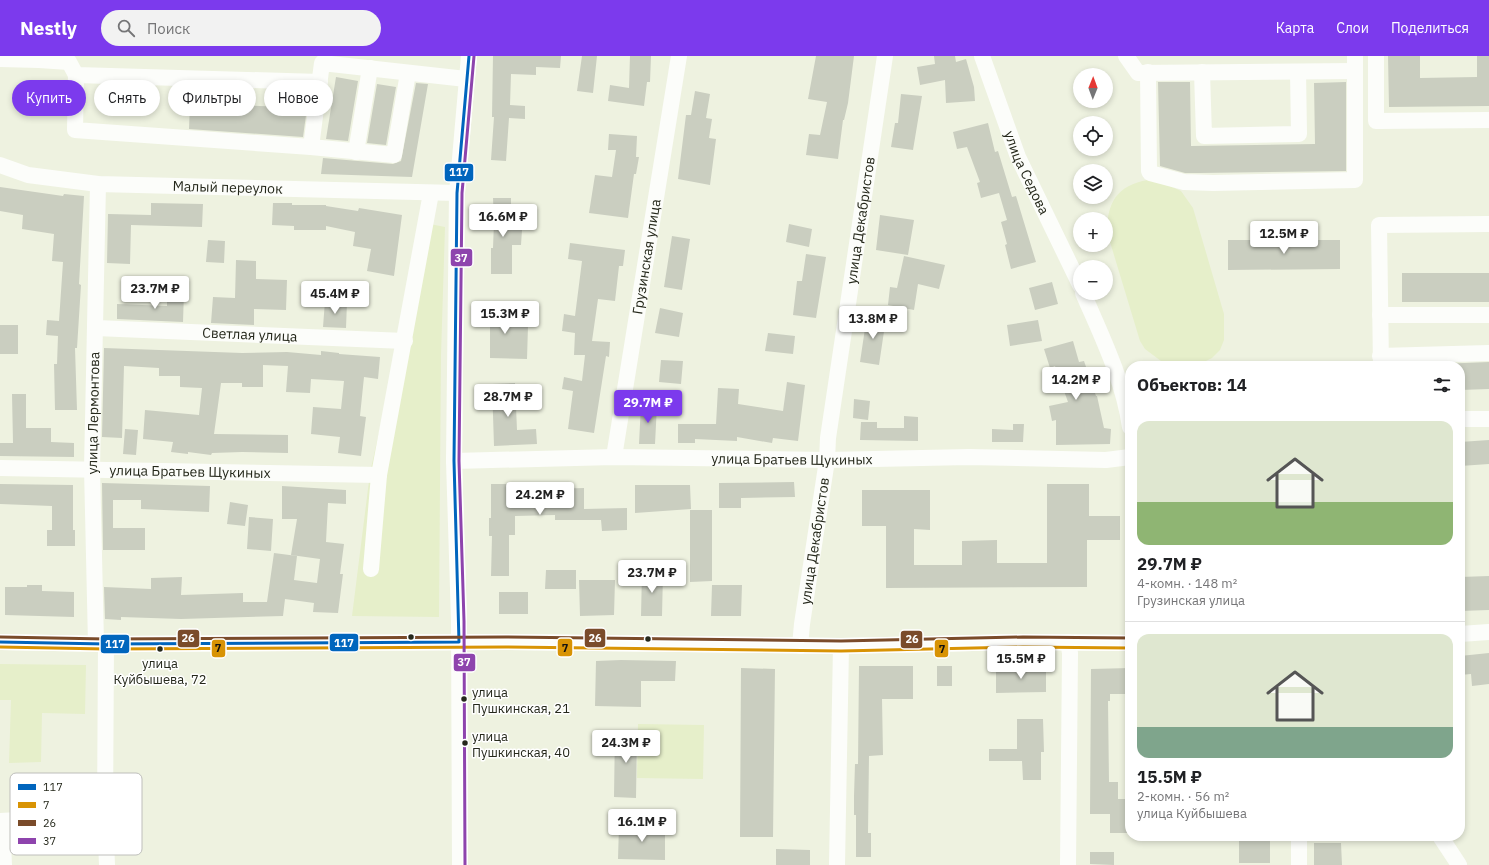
<!DOCTYPE html>
<html lang="ru">
<head>
<meta charset="utf-8">
<style>
	:root { --surface:#fff; --page:#f2f2f2; --text:#202124; --muted:#757577; --line:#e0e0e0; --accent:#7c3aed }
	body { margin:0; font-family:"IBM Plex Sans",sans-serif; background:var(--page); color:var(--text); height:100vh; display:flex; flex-direction:column; font-size:15px; white-space:nowrap }
	* { box-sizing:border-box; margin:0 }
	p { font-size:13px; color:var(--muted) }
	.icon { flex:none; width:22px; height:22px; fill:none; stroke:currentColor; stroke-width:2; stroke-linecap:round; stroke-linejoin:round }
	.map { position:relative; flex:1; overflow:hidden }
	.side { position:absolute; left:1125px; top:305px; width:340px; height:480px; display:flex; flex-direction:column; background:var(--surface); border-radius:16px; box-shadow:0 2px 6px #0003 }
	.side>* { flex:none }
	.guide { position:absolute; left:12px; top:24px; width:380px; height:36px; display:flex; gap:8px }
	.needle { width:26px; rotate:1deg }
	.controls { position:absolute; left:1073px; top:12px; display:grid; gap:8px }
	.controls a { display:grid; place-items:center; width:40px; height:40px; border-radius:50%; background:var(--surface); box-shadow:0 2px 6px #0003; font-size:20px }
	.price { position:absolute; translate:-50% -34px; padding:0 9px; border-radius:4px; background:#fff; color:#222; font-size:13px; line-height:26px; filter:drop-shadow(0 1px 2px #0008) }
	.price::after { content:''; position:absolute; left:50%; top:24px; width:12px; height:9px; margin-left:-6px; background:inherit; clip-path:polygon(0 0,100% 0,50% 100%) }
	.price.selected { background:var(--accent); color:#fff }
	ul { padding:0; list-style:none }
	li { display:grid; align-content:center; gap:8px; height:212px; padding:0 12px }
	li+li { border-top:1px solid var(--line) }
	li span { display:grid; place-items:center; height:124px; border-radius:12px; color:#555 }
	li>.icon { margin-inline-start:auto }
	span .icon { width:72px; height:72px; fill:#fffc; stroke-width:1 }
	li b { font-size:17px }
	h2 { display:flex; justify-content:space-between; align-items:center; height:48px; padding:0 12px; font-size:17px }
	.chip { padding:0 14px; border-radius:18px; background:var(--surface); box-shadow:0 2px 6px #0003; font-size:14px; line-height:36px }
	.chip.selected { background:var(--accent); color:#fff }
	header { display:flex; align-items:center; gap:24px; box-sizing:border-box; height:56px; padding:0 20px; background:var(--accent); color:#fff }
	header strong { font-size:19px }
	nav { display:flex; gap:22px; margin-inline-start:auto; font-size:14px }
	.search { width:280px; height:36px; background:var(--page); display:flex; align-items:center; gap:10px; box-sizing:border-box; padding:0 14px; border-radius:22px; color:var(--muted); font-size:15px }
	.map>svg:first-child { display:block }
</style>
</head>
<body>
<header>
<strong>Nestly</strong>
<div class="search"><svg class="icon" aria-label="search" viewBox="0 0 24 24"><circle cx="10" cy="10" r="6"/><path d="M15 15l6 6"/></svg>Поиск</div>
<nav><a>Карта</a><a>Слои</a><a>Поделиться</a></nav>
</header>
<div class="map">
<svg width="1489" height="809" viewBox="0 0 1489 809">
	<rect width="100%" height="100%" fill="#eef2e0"/>
	<path fill="#e6efca" d="M1154,123L1181,135L1193,152L1224,258V284L1220,294L1212,302L1204,306L1182,310L1165,308L1145,293L1140,285L1107,176C1107,142 1121,127 1154,123Z
		M425,167L445,171L441,299L439,561L352,560L370,417Z
		M0,608L86,609L85,658L42,657L41,706L9,707L11,644H0Z
		M638,668L704,669L703,723L637,722Z"/>
	<path fill="#cacec0" d="M493,0H561L560,12L536,11V19L511,18L510,49L525,50V63L509,62L506,105L491,104L494,61H492Z
		M582,0H597L593,37L577,35Z
		M630,0H651L650,26H647L644,50L608,45L610,29L629,32Z
		M816,0H854L848,47L844,64H843L838,103L806,99L809,78L820,79L827,46L808,43Z
		M934,0H955L956,6L966,3L974,31L975,45L946,47L945,24L920,29L917,11L935,8Z
		M1388,0H1420V22L1477,21V0H1489V50L1389,51Z
		M336,21L358,25L348,85L326,83Z
		M1158,26H1190L1191,90L1315,88L1314,27L1346,26V115L1200,117H1185L1160,110Z
		M416,27L428,28L412,121L321,118L323,102L393,108L401,105Z
		M377,28L396,31L386,89L367,87Z
		M695,35L710,38L706,62L712,63L709,82L716,83L710,129L678,123L686,59H691Z
		M901,38L922,40L913,94L891,91L895,67H898Z
		M190,47L307,52L303,81L189,73Z
		M988,67L995,96L998,95L1012,141L1016,140L1036,206L1011,213L1005,189L1007,188L1001,166L1007,164L999,137L981,142L977,127L980,126L967,91L957,93L953,76Z
		M609,78L637,80L636,101H639L636,118H634L628,162L589,157L595,119L612,121L616,94H608Z
		M0,131L63,140L64,138L84,140L79,228L81,229L77,292H75L77,354H55L54,308H57L58,280L46,279L47,264L59,265L63,206L52,205L54,178L22,173L23,159L0,155Z
		M493,142H511V174H522L521,189H512V218H491V192H493L494,166Z
		M151,147L203,148L202,171L131,169L130,208L107,207L108,158L151,159Z
		M273,147H292V149H326V150L358,155L359,152L402,159L394,220L367,215L371,193L353,190L355,176L326,170V174H294V170L272,169Z
		M880,159L914,164L908,199L876,194Z
		M789,168L812,173L809,191L786,186Z
		M672,180L690,183L682,234L664,231Z
		M208,184L225,185L224,207L206,206Z
		M1228,184H1340V213L1228,214Z
		M570,187L625,194L623,210H619L615,245L598,243L592,285L610,286L609,301L606,300L594,377L568,373L573,335L562,333L564,321L582,325L585,299H574L575,277L562,275L564,258L575,260L582,205L568,203Z
		M806,198L826,201L816,262L793,259L797,225H802Z
		M904,200L945,209L939,233L918,228L914,254L888,249L890,231L897,232Z
		M236,204L256,205V223L287,224L286,254L254,253V269L211,267L213,241L235,242Z
		M1402,217H1489V246H1402Z
		M1052,226L1058,248L1035,254L1029,232Z
		M167,236H184L183,266L117,263V248L167,250Z
		M325,245L347,246L346,272L323,271Z
		M485,248H507L506,270H528L527,303L490,302V269H485Z
		M660,252L683,257L679,281L655,277Z
		M867,259L886,262L879,309L860,306Z
		M1038,264L1042,285L1010,290L1007,269Z
		M0,269H18V298H0Z
		M768,277L795,280L793,298L765,295Z
		M1073,285L1079,306L1084,305L1096,340H1097L1104,372L1111,373L1110,388L1056,389V364L1052,365L1049,350L1068,346L1055,310L1050,312L1044,293Z
		M104,292L242,297L287,296L321,299V295L339,297V298L380,301L378,323L364,321L360,360L366,361L361,400L338,397L340,381L311,378L313,351L341,353L344,325L311,323L310,337L286,336L288,310L263,309V331H242V327H221L214,378L288,379V397L242,396L212,397L211,399L188,396V398L171,396L173,386L143,383L145,354L199,359L202,332L180,331V320H159V312L124,310L122,382L102,381Z
		M661,304L683,305L681,328L659,326Z
		M1489,306V333L1460,334V310H1416V309Z
		M787,326L805,329L798,385L773,382L772,387L737,381V385L695,383V387H678V368H716L718,332L739,333L738,348L783,355Z
		M515,327L517,374L536,373L537,388L494,390L492,328Z
		M12,338H26V372H51V386L74,387V401L0,400V387H13Z
		M854,343L870,345L868,364L853,362Z
		M641,348L657,349L655,388H639Z
		M904,360L918,361V385L860,384L861,366H877V372H904Z
		M1013,368H1024L1023,386H992V373L1013,374Z
		M125,373L138,374L136,399L123,398Z
		M1489,384V408L1460,410V386Z
		M794,426L795,441L741,442V452H719V427Z
		M102,427L210,430L209,456L141,453V444H113V472H145V494H103Z
		M0,428L73,429V474H75V490H47V474H52V450L0,448Z
		M491,428H511V434L584,432V453L627,452V474L602,475L601,464H555V459L515,460V479H509V520H491L492,480H489V462H491Z
		M1047,428H1089V460H1120V484H1087V531L886,532V470H862V434H930V474L914,473V509H962V485L997,484V507H1047Z
		M635,429H690L691,453L635,457Z
		M282,430L346,434V448L328,447L326,486L344,488L340,518H343L338,557L313,556L314,547L285,543L283,560L181,563L121,561V564L105,563L104,531L151,533V522L182,521L181,539L243,537V546H267L274,497L297,500L294,524L317,527L320,503L291,499L297,463H282Z
		M230,446L248,449L245,470L227,468Z
		M690,454H712V525L690,526Z
		M249,461L273,463L271,495L247,493Z
		M546,514H576V533H545Z
		M642,516L663,517L662,560H641Z
		M1489,520V554L1460,555V521Z
		M579,524H615L614,559L580,560Z
		M27,529H42V535L74,536V561L5,559V531H27Z
		M712,529H742L741,560H711Z
		M499,536H528V558H499Z
		M1489,597V628L1472,630L1471,618L1460,619V600Z
		M621,604L676,605L675,625H641V651L595,650L596,605Z
		M859,610H913V643H882L883,699L869,700L868,777H871V801H856V759H854V740L855,708H858Z
		M937,610H952V630H937Z
		M1029,610H1046V636L996,637V612H1029Z
		M741,612L775,613L773,781H740Z
		M1130,612V638H1110V645H1108L1109,726H1118V743H1130V777H1110V758H1090L1091,613Z
		M1017,663H1043L1044,696H1041V724H1023L1022,705H989V693H1017Z
		M615,674H637L636,742L614,741Z
		M619,769L665,770V804L618,803Z
		M1239,783H1270V807H1239Z
		M1314,787H1341L1342,809H1314Z
		M776,793L810,794V809H776Z
		M1090,796H1114V809L1090,808Z"/>
	<g fill="none" stroke-linecap="round" stroke-linejoin="round">
		<g stroke="#fcfdfa" stroke-width="16">
			<path id="s1" d="M982,0L1018,101L1080,229"/>
			<path d="M1126,0L1138,17L1355,15"/>
			<path d="M1376,0V65L1489,64"/>
			<path d="M1,3L39,4L69,6L76,19L320,26"/>
			<path d="M1148,16L1149,115L1150,117L1184,126L1213,127L1355,124V0"/>
			<path d="M1202,16L1204,80L1299,78L1298,16"/>
			<path d="M76,19L75,74L311,91L394,99L408,17"/>
			<path d="M311,91L322,7L466,23"/>
			<path d="M356,96L370,12"/>
			<path id="s2" d="M0,109L28,119L98,128L457,137"/>
			<path d="M1083,237C1102,281 1123,323 1130,371"/>
			<path d="M1380,259H1489"/>
			<path id="s3" d="M96,272L405,285"/>
			<path d="M1380,300L1489,297"/>
			<path d="M1381,310L1379,169L1489,168"/>
			<path d="M1460,363H1489"/>
			<path id="s4" d="M614,401L679,0"/>
			<path id="s5" d="M454,405L614,401L827,404L969,401L1106,404L1130,401"/>
			<path id="s6" d="M0,412L379,419"/>
			<path d="M371,513L379,419L431,137"/>
			<path d="M1460,578L1489,576"/>
			<path d="M0,586L106,588L506,586L841,590L1023,586L1130,587"/>
			<path d="M1068,586L1070,597L1068,809"/>
			<path id="s7" d="M96,587L92,412L98,128"/>
			<path d="M106,588L105,759L107,809"/>
			<path id="s8" d="M800,590L802,568L827,404L828,382L885,0"/>
			<path d="M0,765L105,759"/>
			<path d="M2,765L4,809"/>
			<path d="M1299,780V809"/>
			<path d="M1440,780L1459,809"/>
			<path d="M460,809L459,565L454,405L457,137L469,0"/>
			<path d="M837,809L841,590"/>
		</g>
		<g stroke="#fff" stroke-width="6">
			<path id="bus-1" d="M0,586L106,588L459,586
				M459,586L454,405L457,137L469,0"/>
		</g>
		<g stroke="#fff" stroke-width="6">
			<path id="bus-2" d="M0,591L106,593L506,591L841,595L1023,591L1130,592"/>
		</g>
		<g stroke="#fff" stroke-width="6">
			<path id="bus-3" d="M0,581L106,583L506,581L841,585L1023,581L1130,582"/>
		</g>
		<g stroke="#fff" stroke-width="6">
			<path id="bus-4" d="M465,809L464,565L459,405L462,137L474,0"/>
		</g>
		<use href="#bus-1" stroke="#0065bd" stroke-width="3"/>
		<use href="#bus-2" stroke="#d89304" stroke-width="3"/>
		<use href="#bus-3" stroke="#7a4b2a" stroke-width="3"/>
		<use href="#bus-4" stroke="#8e44ad" stroke-width="3"/>
	</g>
	<g fill="#25281b" stroke="#fff" stroke-width="1.5">
		<circle cx="411" cy="581" r="3.5"/>
		<circle cx="648" cy="583" r="3.5"/>
		<circle cx="160" cy="593" r="3.5"/>
		<circle cx="464" cy="643" r="3.5"/>
		<circle cx="465" cy="687" r="3.5"/>
	</g>
	<g text-anchor="middle" stroke-width="3" stroke-linejoin="round" paint-order="stroke">
		<g font-size="13" fill="#25281b" stroke="#fff" text-anchor="start">
			<text x="160" y="612" text-anchor="middle">улица<tspan x="160" dy="16">Куйбышева, 72</tspan></text>
			<text x="472" y="641">улица<tspan x="472" dy="16">Пушкинская, 21</tspan></text>
			<text x="472" y="685">улица<tspan x="472" dy="16">Пушкинская, 40</tspan></text>
		</g>
		<g font-size="14" fill="#25281b" stroke="#fff">
			<text dy="5" stroke="none"><textPath href="#s1" startOffset="125">улица Седова</textPath></text>
			<text dy="5" stroke="none"><textPath href="#s2" startOffset="230">Малый переулок</textPath></text>
			<text dy="5" stroke="none"><textPath href="#s8" startOffset="430">улица Декабристов</textPath></text>
			<text dy="5" stroke="none"><textPath href="#s4" startOffset="203">Грузинская улица</textPath></text>
			<text dy="5" stroke="none"><textPath href="#s3" startOffset="154">Светлая улица</textPath></text>
			<text dy="5" stroke="none"><textPath href="#s7" startOffset="230">улица Лермонтова</textPath></text>
			<text dy="5" stroke="none"><textPath href="#s5" startOffset="338">улица Братьев Щукиных</textPath></text>
			<text dy="5" stroke="none"><textPath href="#s6" startOffset="190">улица Братьев Щукиных</textPath></text>
			<text dy="5" stroke="none"><textPath href="#s8" startOffset="106">улица Декабристов</textPath></text>
		</g>
	</g>
	<rect x="10" y="717" width="132" height="82" rx="6" fill="#fff" stroke="#bebebb" stroke-width="1"/>
	<rect x="18" y="728" width="18" height="6" fill="#0065bd"/>
	<rect x="18" y="746" width="18" height="6" fill="#d89304"/>
	<rect x="18" y="764" width="18" height="6" fill="#7a4b2a"/>
	<rect x="18" y="782" width="18" height="6" fill="#8e44ad"/>
	<g font-size="11" fill="#25281b">
		<text x="43" y="735">117</text>
		<text x="43" y="753">7</text>
		<text x="43" y="771">26</text>
		<text x="43" y="789">37</text>
	</g>
	<g stroke="#fff" stroke-width="1.5">
		<rect x="444" y="107" width="30" height="19" rx="4" fill="#0065bd"/>
		<rect x="450" y="192" width="23" height="19" rx="4" fill="#8e44ad"/>
		<rect x="584" y="572" width="22" height="20" rx="4" fill="#7a4b2a"/>
		<rect x="177" y="573" width="23" height="19" rx="4" fill="#7a4b2a"/>
		<rect x="900" y="574" width="23" height="19" rx="4" fill="#7a4b2a"/>
		<rect x="329" y="577" width="30" height="19" rx="4" fill="#0065bd"/>
		<rect x="100" y="578" width="30" height="20" rx="4" fill="#0065bd"/>
		<rect x="557" y="582" width="16" height="19" rx="4" fill="#d89304"/>
		<rect x="211" y="583" width="15" height="19" rx="4" fill="#d89304"/>
		<rect x="934" y="583" width="15" height="19" rx="4" fill="#d89304"/>
		<rect x="453" y="597" width="23" height="19" rx="4" fill="#8e44ad"/>
	</g>
	<g font-size="11" text-anchor="middle" font-weight="bold" fill="#fff">
		<text x="459" y="120">117</text>
		<text x="461" y="206">37</text>
		<text x="595" y="586">26</text>
		<text x="188" y="586">26</text>
		<text x="912" y="587">26</text>
		<text x="344" y="591">117</text>
		<text x="115" y="592">117</text>
		<text x="464" y="610">37</text>
	</g>
	<g font-size="11" text-anchor="middle" font-weight="bold" fill="#111">
		<text x="565" y="596">7</text>
		<text x="218" y="596">7</text>
		<text x="942" y="597">7</text>
	</g>
</svg>
<div class="controls">
<a><svg class="needle" viewBox="-14 -14 28 28"><path d="M0-13l5 13h-10z" fill="#e53935"/><path d="M0 13l5-13h-10z" fill="#757577"/></svg></a>
<a><svg class="icon" aria-label="locate" viewBox="0 0 24 24"><circle cx="12" cy="12" r="6"/><path d="M12 2v4M12 18v4M2 12h4M18 12h4"/></svg></a>
<a><svg class="icon" aria-label="layers" viewBox="0 0 24 24"><path d="M12 4l9 5-9 5-9-5zM3 14l9 5 9-5"/></svg></a>
<a>+</a>
<a>−</a>
</div>
<b class="price" style="left:503px;top:182px">16.6M ₽</b>
<b class="price" style="left:1284px;top:199px">12.5M ₽</b>
<b class="price" style="left:155px;top:254px">23.7M ₽</b>
<b class="price" style="left:335px;top:259px">45.4M ₽</b>
<b class="price" style="left:505px;top:279px">15.3M ₽</b>
<b class="price" style="left:873px;top:284px">13.8M ₽</b>
<b class="price" style="left:1076px;top:345px">14.2M ₽</b>
<b class="price" style="left:508px;top:362px">28.7M ₽</b>
<b class="price selected" style="left:648px;top:368px">29.7M ₽</b>
<b class="price" style="left:540px;top:460px">24.2M ₽</b>
<b class="price" style="left:652px;top:538px">23.7M ₽</b>
<b class="price" style="left:1021px;top:624px">15.5M ₽</b>
<b class="price" style="left:626px;top:708px">24.3M ₽</b>
<b class="price" style="left:642px;top:787px">16.1M ₽</b>
<div class="guide">
<a class="chip selected">Купить</a>
<a class="chip">Снять</a>
<a class="chip">Фильтры</a>
<a class="chip">Новое</a>
</div>
<section class="side">
<h2>Объектов: 14<svg class="icon" aria-label="filters" viewBox="0 0 24 24"><path d="M4 7h16M4 17h16"/><circle cx="9" cy="7" r="2"/><circle cx="15" cy="17" r="2"/></svg></h2>
<ul>
<li><span style="background:linear-gradient(#dfe7d0 65%,#8fb573 0)"><svg class="icon" aria-label="home" viewBox="0 0 24 24"><path d="M3 11l9-7 9 7M6 9v11h12V9"/></svg></span><div><b>29.7M ₽</b><p>4-комн. · 148 m²</p><p>Грузинская улица</p></div></li>
<li><span style="background:linear-gradient(#dfe7d0 75%,#7fa58c 0)"><svg class="icon" aria-label="home" viewBox="0 0 24 24"><path d="M3 11l9-7 9 7M6 9v11h12V9"/></svg></span><div><b>15.5M ₽</b><p>2-комн. · 56 m²</p><p>улица Куйбышева</p></div></li>
</ul>
</section>
</div>
</body>
</html>
